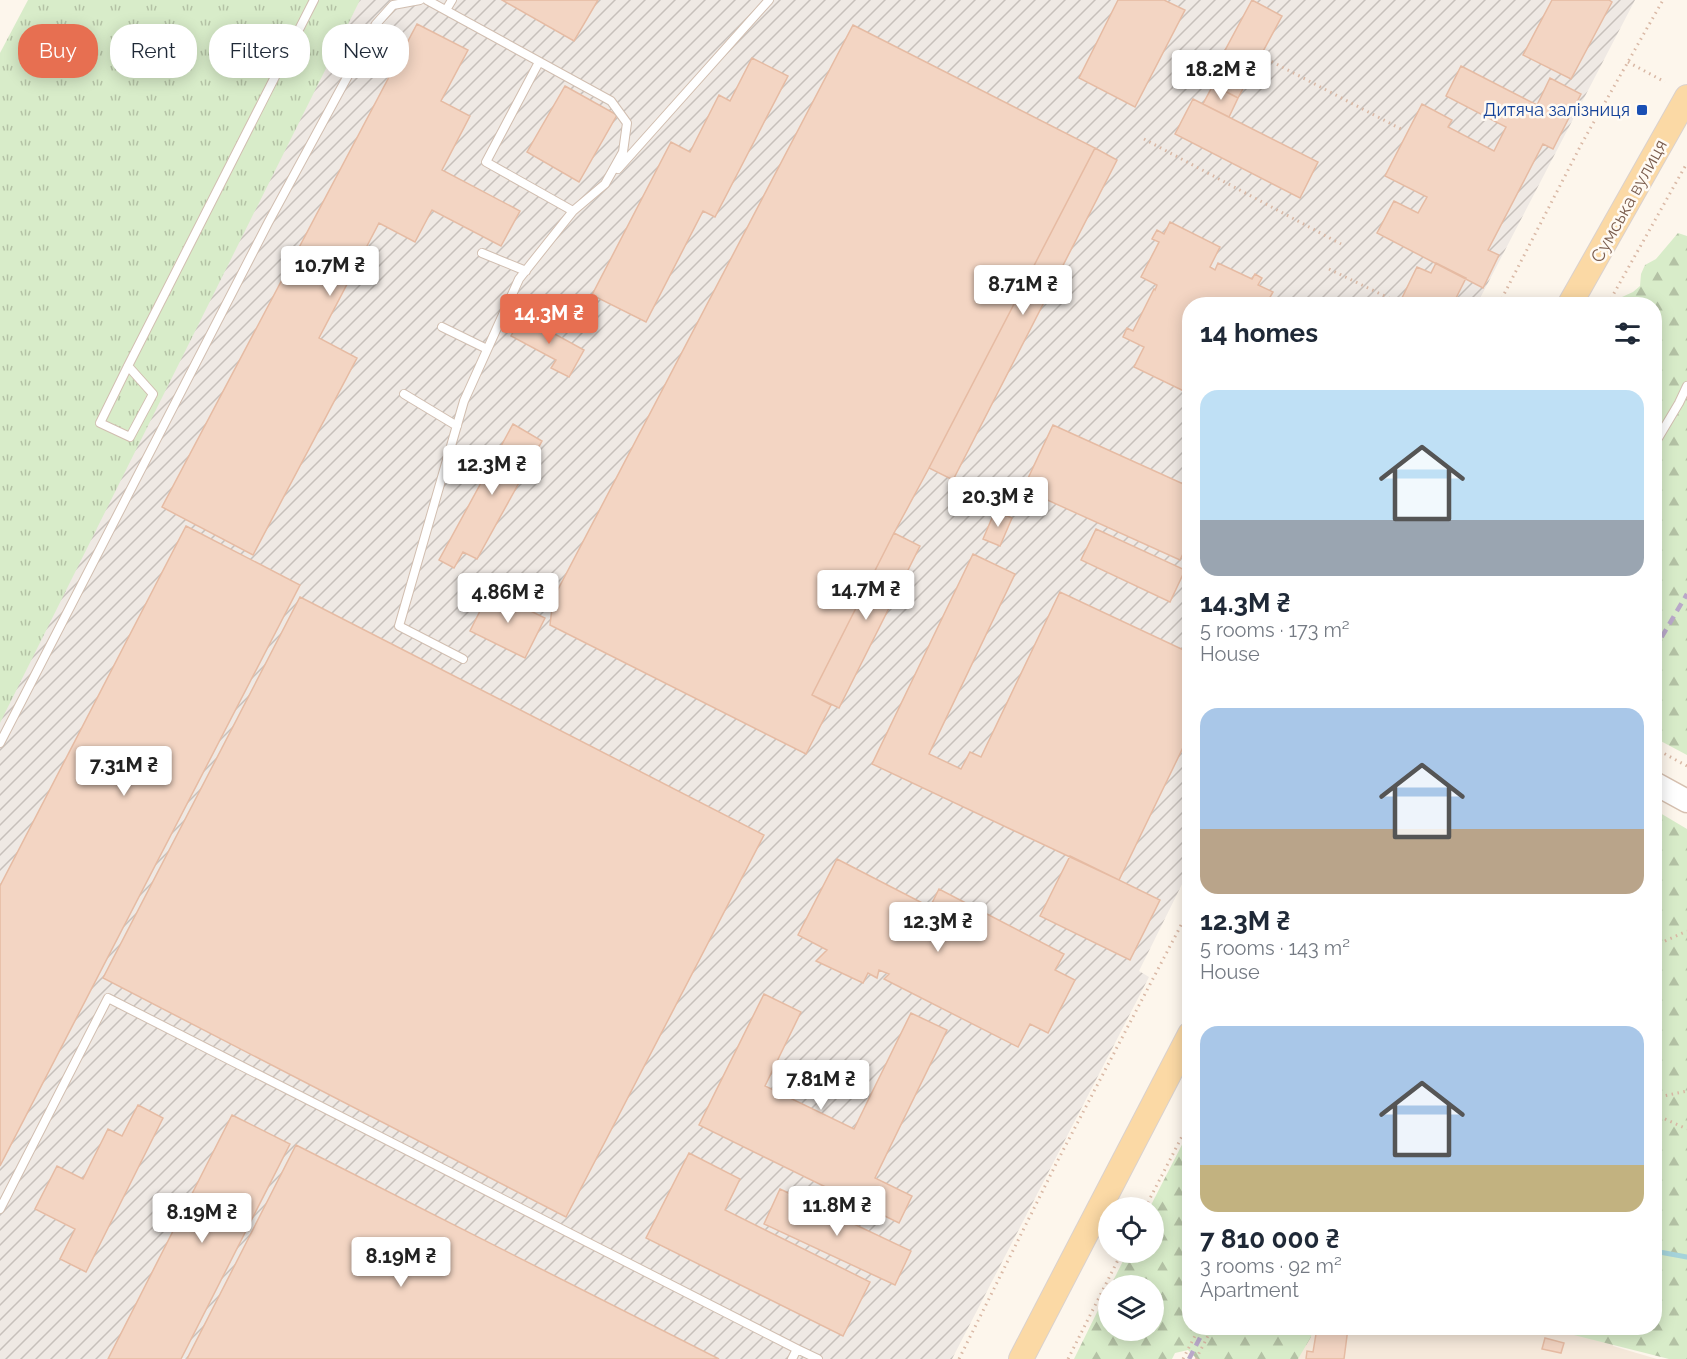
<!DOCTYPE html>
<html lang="en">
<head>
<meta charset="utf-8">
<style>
	:root { --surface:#fff; --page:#f6f6f7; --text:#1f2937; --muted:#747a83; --accent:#e76f51 }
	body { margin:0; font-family:Raleway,sans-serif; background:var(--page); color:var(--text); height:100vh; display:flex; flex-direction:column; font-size:22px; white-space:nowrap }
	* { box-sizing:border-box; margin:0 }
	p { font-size:20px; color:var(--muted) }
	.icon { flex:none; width:33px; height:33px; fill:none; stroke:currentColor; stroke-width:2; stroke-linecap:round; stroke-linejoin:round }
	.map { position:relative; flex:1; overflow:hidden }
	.side { position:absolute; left:1182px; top:297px; width:480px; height:1038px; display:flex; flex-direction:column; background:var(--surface); border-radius:24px; box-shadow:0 3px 15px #0003 }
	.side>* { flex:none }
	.guide { position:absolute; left:18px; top:24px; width:570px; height:54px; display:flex; gap:12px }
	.fabs { position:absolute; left:1098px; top:1197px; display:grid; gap:12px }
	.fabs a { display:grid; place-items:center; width:66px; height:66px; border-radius:50%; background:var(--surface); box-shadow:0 3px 15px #0003; font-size:30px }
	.price { position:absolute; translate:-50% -51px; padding:0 14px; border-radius:6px; background:#fff; color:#222; font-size:20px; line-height:39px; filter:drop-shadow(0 2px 3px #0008) }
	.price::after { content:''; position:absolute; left:50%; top:36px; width:18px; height:14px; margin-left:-9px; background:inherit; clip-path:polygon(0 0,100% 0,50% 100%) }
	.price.active { background:var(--accent); color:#fff }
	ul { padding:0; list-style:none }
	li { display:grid; align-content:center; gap:12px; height:318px; padding:0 18px }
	li span { display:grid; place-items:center; height:186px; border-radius:18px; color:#555 }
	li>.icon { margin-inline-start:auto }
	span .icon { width:108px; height:108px; fill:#fffc; stroke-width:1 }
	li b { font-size:26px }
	h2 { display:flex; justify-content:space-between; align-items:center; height:72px; padding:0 18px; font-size:26px }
	.tag { padding:0 21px; border-radius:24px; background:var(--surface); box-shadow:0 3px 15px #0003; font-size:21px; line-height:54px }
	.tag.active { background:var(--accent); color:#fff }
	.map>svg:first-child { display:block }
</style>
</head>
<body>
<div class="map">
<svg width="1687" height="1359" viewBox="0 0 1687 1359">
	<defs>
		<pattern id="industrial-furrows" width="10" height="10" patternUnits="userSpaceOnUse" patternTransform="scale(1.5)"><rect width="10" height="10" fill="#efe9e4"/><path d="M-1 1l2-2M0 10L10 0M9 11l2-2" fill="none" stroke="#c7c0bb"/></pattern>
		<pattern id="grass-tufts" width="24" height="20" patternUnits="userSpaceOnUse" patternTransform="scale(1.5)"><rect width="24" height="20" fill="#d8ecc9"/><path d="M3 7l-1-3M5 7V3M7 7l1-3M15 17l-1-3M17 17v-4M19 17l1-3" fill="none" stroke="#b4c2a5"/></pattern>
		<pattern id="forest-firs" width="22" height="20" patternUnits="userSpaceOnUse" patternTransform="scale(1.5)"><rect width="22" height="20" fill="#d8ecc9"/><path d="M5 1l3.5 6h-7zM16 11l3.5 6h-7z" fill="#b4c2a5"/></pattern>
	</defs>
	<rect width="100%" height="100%" fill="#fdf6ec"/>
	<path fill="#f5e8da" d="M1294,1328H1572L1617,1335L1613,1346L1657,1359H1276Z"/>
	<path fill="url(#industrial-furrows)" d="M272,0H1635L1477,304H1190L1189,870L1139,971L1149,977L952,1359H0V695Z"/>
	<path fill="url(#grass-tufts)" d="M28,0H360L0,723V53Z"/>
	<path fill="url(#forest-firs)" d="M1678,233L1687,236V755L1655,738L1654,304H1614L1622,297L1633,292L1640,286L1641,274L1645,265L1656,259Z
		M1655,810L1687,829V1359H1669L1558,1331L1506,1328H1654Z
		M1189,1131L1190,1328H1312L1311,1337L1298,1359H1197L1188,1350L1175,1353L1172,1359H1074L1108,1290V1330H1154V1286L1111,1285L1127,1253L1154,1252V1208L1150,1207Z"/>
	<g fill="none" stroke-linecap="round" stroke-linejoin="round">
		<path stroke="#a5d3da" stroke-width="5" d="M1654,1251L1687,1257"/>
	</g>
	<path fill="#f3d5c3" stroke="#e6bba3" stroke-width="1.5" d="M502,0H598L574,41Z
		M1118,0H1164L1185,10L1135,107L1079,78Z
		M1252,0L1282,16L1238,98L1208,82Z
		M1552,0H1609L1612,2L1571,79L1523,55Z
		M417,24L468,50L441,101L470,116L442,170L520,211L501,246L432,210L415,242L379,223L319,338L357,358L253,555L162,507Z
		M853,25L1095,148L929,468L894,533L812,695L831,705L806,754L550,625L553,599Z
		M752,58L788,76L715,217L703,211L646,322L592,295L671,142L690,152L719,95L730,101Z
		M1461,66L1537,105L1550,78L1581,94L1553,149L1543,144L1488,250L1499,255L1483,288L1377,233L1394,201L1418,213L1427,197L1385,176L1422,104L1452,120L1448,127L1494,151L1506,127L1446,96Z
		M1213,85L1238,98L1229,117L1203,104Z
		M565,86L617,115L579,182L527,152Z
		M1193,99L1318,162L1300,198L1175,134Z
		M1095,148L1117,160L953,480L929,468Z
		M1170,222L1220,247L1210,267L1215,270L1218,263L1252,279L1255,274L1262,278L1258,285L1273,292L1266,304H1190V394L1134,367L1144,347L1123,337L1127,328L1133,331L1154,289L1155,290L1157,285L1141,277L1159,242L1152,239L1157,230L1164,234Z
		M1436,263L1466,278L1453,304H1399L1417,267L1431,273Z
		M522,316L584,350L569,377L551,368L556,360L511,336Z
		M513,424L542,441L477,559L463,552L454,568L439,560Z
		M1053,425L1190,487V539L1180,560L1023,489Z
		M995,511L1012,518L1000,546L983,539Z
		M186,526L300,585L0,1166V886Z
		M1096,529L1185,570L1170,602L1081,560Z
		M894,533L920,546L839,708L812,695Z
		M973,554L1015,574L929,754L961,769L970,752L981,757L1060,592L1190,653V733L1119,880L872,764Z
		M490,591L545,618L525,658L470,631Z
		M300,597L764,835L566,1217L103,978Z
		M1070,856L1160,900L1130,960L1040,916Z
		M837,859L930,907L939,889L1064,954L1055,970L1075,980L1048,1033L1030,1024L1018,1047L884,979L889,974L879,970L877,978L868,973L863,983L816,961L827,950L798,935Z
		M764,994L801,1012L765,1086L854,1129L911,1013L947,1030L875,1178L912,1196L899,1223L699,1125Z
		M138,1105L163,1118L86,1272L60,1259L75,1229L35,1209L57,1166L83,1179L108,1129L122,1136Z
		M232,1115L290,1144L181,1359H108Z
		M296,1145L719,1359H187Z
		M689,1153L740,1179L725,1210L870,1282L843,1336L646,1238Z
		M780,1189L911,1251L895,1285L764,1224Z
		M1317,1328H1348L1344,1359H1306L1307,1351L1313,1352Z
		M1545,1338L1564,1343L1561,1353L1542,1349Z"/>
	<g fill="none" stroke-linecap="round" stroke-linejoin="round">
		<g stroke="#d1beb0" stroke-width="10">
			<path id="service" d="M427,0L611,101L627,123L623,152L605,184L573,211L519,279L464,401L399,626L463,659
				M446,10L452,0
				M539,62L486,162L573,211
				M618,169L769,0
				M482,253L526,271
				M442,327L487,349
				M128,366L153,394L130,437L100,423L128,366L314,0
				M404,394L457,426
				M1654,445L1679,403L1687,386
				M0,743L268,223L376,24L393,5L420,0
				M0,1209L108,998L797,1349
				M792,1359L797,1349L818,1359"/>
		</g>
		<g stroke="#d6c0b0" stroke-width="25">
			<path id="secondary" d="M1654,783L1687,801"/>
		</g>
		<g stroke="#dad1cd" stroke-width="26">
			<path id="primary" d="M1570,304L1687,97
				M1021,1359L1190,1034"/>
		</g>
		<path stroke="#d9b8a5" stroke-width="3" stroke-dasharray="1.5 4.5" stroke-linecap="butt" d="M1261,56L1401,129
			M1628,62L1665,82
			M1144,139L1341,244
			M1329,269L1399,303
			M1499,304L1582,143L1663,0
			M1608,304L1687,163
			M1654,748L1687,766
			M1654,946L1687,931
			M1654,1098L1687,1091
			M1654,1114L1687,1129
			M1145,1208L1190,1121
			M959,1359L1058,1160L1190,908
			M1068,1359L1122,1252
			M1183,1359L1199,1328
			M1196,1359L1212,1328"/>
		<use href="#service" stroke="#fff" stroke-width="8"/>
		<use href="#secondary" stroke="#fff" stroke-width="22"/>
		<use href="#primary" stroke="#fbd9a5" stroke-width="24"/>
		<path stroke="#b9a8c9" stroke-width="4.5" stroke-dasharray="9 6" stroke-linecap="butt" d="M1654,650L1687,594
			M1189,1359L1205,1328"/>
	</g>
	<rect fill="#1a4fb4" stroke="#fffaf3" stroke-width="2" x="1636" y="104" width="12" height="12" rx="3"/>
	<g text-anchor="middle" stroke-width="5" stroke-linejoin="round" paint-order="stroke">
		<g font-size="18" fill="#164399" stroke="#fffaf3" text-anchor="end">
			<text x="1630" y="116">Дитяча залізниця</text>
		</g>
		<g font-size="18" fill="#7a5c4d" stroke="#fffaf3">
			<text transform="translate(1629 201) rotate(-61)" y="6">Сумська вулиця</text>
		</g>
	</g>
</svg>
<div class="fabs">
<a><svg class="icon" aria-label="locate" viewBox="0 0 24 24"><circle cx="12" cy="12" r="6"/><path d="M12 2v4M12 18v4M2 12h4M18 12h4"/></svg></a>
<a><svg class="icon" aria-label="layers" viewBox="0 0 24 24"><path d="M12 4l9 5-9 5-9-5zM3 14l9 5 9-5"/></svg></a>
</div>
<b class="price" style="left:1221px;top:101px">18.2M ₴</b>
<b class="price" style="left:330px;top:297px">10.7M ₴</b>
<b class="price" style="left:1023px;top:316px">8.71M ₴</b>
<b class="price active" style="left:549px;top:345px">14.3M ₴</b>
<b class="price" style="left:492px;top:496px">12.3M ₴</b>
<b class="price" style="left:998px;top:528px">20.3M ₴</b>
<b class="price" style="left:866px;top:621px">14.7M ₴</b>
<b class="price" style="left:508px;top:624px">4.86M ₴</b>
<b class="price" style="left:124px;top:797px">7.31M ₴</b>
<b class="price" style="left:938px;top:953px">12.3M ₴</b>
<b class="price" style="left:821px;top:1111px">7.81M ₴</b>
<b class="price" style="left:837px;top:1237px">11.8M ₴</b>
<b class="price" style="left:202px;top:1244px">8.19M ₴</b>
<b class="price" style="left:401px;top:1288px">8.19M ₴</b>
<div class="guide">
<a class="tag active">Buy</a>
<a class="tag">Rent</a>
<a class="tag">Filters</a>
<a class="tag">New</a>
</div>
<section class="side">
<h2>14 homes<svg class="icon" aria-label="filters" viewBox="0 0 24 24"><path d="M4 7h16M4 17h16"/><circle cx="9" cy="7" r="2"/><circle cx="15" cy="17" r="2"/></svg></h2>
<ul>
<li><span style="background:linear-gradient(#bfe0f5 70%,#9aa5b1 0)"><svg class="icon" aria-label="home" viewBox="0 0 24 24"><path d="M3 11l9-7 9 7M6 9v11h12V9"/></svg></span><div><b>14.3M ₴</b><p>5 rooms · 173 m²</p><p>House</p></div></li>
<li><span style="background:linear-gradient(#a9c7e8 65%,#b9a48a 0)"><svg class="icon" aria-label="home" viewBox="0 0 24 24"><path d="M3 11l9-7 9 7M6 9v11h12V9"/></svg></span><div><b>12.3M ₴</b><p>5 rooms · 143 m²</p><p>House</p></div></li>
<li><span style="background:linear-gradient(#a9c7e8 75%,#c2b280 0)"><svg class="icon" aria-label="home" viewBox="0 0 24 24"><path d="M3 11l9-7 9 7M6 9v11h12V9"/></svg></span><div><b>7 810 000 ₴</b><p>3 rooms · 92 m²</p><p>Apartment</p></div></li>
</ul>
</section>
</div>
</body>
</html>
